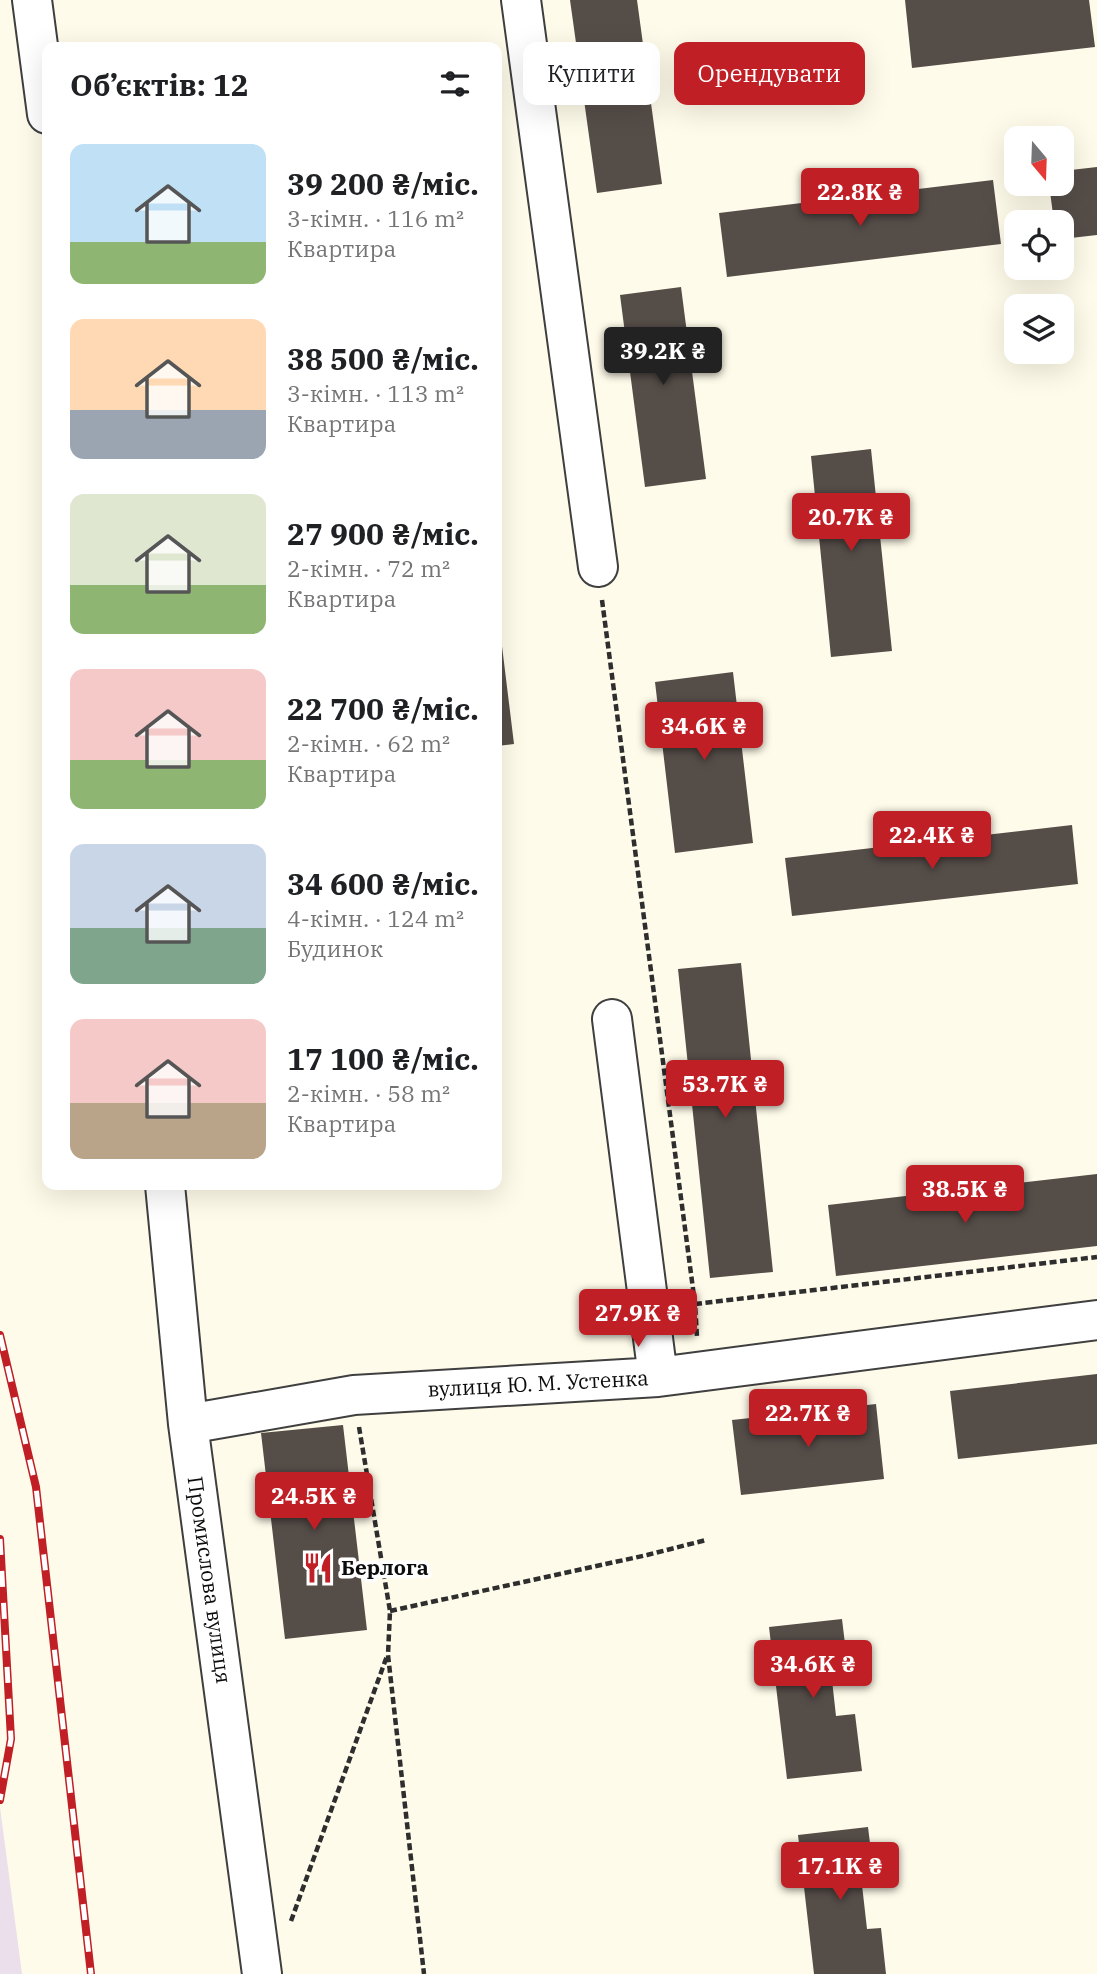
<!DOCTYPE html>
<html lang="uk">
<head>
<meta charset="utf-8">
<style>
	:root { --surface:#fff; --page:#f2f2f2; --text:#202124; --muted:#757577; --accent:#c01f26 }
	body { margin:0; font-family:"IBM Plex Serif",serif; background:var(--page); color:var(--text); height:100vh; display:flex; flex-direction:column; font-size:26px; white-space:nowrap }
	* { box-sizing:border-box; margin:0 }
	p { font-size:23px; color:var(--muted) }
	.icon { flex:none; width:38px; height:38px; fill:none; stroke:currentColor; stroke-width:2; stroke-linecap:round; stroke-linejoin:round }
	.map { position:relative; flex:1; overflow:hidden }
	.sheet { position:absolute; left:42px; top:42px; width:460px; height:1148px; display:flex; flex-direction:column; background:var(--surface); border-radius:14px; box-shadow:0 7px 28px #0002 }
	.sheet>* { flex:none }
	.guide { position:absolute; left:523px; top:42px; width:467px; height:63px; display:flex; gap:14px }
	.needle { width:46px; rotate:161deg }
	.buttons { position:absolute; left:1004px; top:126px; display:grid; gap:14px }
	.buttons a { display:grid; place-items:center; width:70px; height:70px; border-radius:14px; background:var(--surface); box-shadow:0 7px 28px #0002; font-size:35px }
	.price { position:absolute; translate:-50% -60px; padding:0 16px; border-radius:7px; background:var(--accent); color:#fff; font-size:23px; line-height:46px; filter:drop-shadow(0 2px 4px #0008) }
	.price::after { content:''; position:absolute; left:50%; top:42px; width:21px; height:16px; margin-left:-10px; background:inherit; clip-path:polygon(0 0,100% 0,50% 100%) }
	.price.selected { background:#222; color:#fff }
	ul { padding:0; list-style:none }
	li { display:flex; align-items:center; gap:21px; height:175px; padding:0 28px }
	li span { display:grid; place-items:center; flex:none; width:196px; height:140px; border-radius:14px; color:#555 }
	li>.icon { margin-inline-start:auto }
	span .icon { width:84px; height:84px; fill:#fffc; stroke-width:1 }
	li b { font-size:30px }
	h2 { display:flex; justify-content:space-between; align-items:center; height:84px; padding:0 28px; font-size:30px }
	.pill { padding:0 24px; border-radius:14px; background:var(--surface); box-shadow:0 7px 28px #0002; font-size:24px; line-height:63px }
	.pill.selected { background:var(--accent); color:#fff }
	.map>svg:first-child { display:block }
</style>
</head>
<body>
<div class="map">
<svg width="1097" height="1974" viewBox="0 0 1097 1974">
	<rect width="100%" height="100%" fill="#fffbea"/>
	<path fill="#eadfeb" d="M0,1807L22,1974H0Z"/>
	<path fill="#554d48" d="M570,0H637L662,184L597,193Z
		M905,0H1089L1095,47L912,68Z
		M1097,167V235L1062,239V222H1054L1049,184H1062V171Z
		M993,180L1001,244L727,277L719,213Z
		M681,287L706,479L645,487L620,295Z
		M871,449L892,651L831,657L811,456Z
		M501,638L514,744L497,746V639Z
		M733,672L753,843L675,853L655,682Z
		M1072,825L1078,884L792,916L785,858Z
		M741,963L773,1272L710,1278L678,969Z
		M1097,1174V1246L836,1276L828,1205Z
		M1097,1374V1444L958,1459L950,1391Z
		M876,1404L884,1479L741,1495L732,1420Z
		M343,1425L367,1630L285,1639L261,1433Z
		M842,1619L848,1669L831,1671L836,1716L855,1714L862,1771L787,1779L769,1627Z
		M868,1827L875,1884L862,1885L867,1929L881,1928L886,1974H814L798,1835Z"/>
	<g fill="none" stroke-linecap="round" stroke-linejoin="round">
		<g stroke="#3f3f3f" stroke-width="42">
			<path id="minor" d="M32,0L47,114
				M521,0L598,567
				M612,1019L658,1377
				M165,1185L188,1424L262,1974
				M188,1424L354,1395L658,1377L1097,1320"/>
		</g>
		<path stroke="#2e2e2e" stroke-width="4.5" stroke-dasharray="7 3.5" stroke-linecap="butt" d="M602,600L695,1304L697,1337
			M695,1304L1097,1257
			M359,1427L390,1611L388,1655L424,1974
			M390,1611L647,1555L706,1540
			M291,1921L387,1656"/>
		<use href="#minor" stroke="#fff" stroke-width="38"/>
		<g stroke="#c01f26" stroke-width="8">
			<path id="rail" d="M0,1335L36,1487L91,1974
				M0,1539L11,1739L0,1800"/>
		</g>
		<use href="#rail" stroke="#fff" stroke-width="5" stroke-dasharray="16" stroke-linecap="butt"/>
	</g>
	<defs>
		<g id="restaurant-bare" transform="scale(2.415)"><path d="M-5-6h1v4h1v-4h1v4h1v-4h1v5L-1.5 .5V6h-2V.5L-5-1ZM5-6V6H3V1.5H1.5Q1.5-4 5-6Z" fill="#c01f26" stroke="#fff" stroke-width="2.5" paint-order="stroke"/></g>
	</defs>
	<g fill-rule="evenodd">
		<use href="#restaurant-bare" x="318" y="1568"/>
	</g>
	<g text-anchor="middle" stroke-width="7" stroke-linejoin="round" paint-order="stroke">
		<g font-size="21" fill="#0c0c0c" stroke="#fff">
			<text transform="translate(538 1384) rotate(-3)" y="7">вулиця Ю. М. Устенка</text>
			<text transform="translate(209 1580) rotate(82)" y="7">Промислова вулиця</text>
		</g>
		<g font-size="21" font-weight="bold" fill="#0c0c0c" stroke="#fff" text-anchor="start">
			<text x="341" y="1575">Берлога</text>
		</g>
	</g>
</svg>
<div class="buttons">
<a><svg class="needle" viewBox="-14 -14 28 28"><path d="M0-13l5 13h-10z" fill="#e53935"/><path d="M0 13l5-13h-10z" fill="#757577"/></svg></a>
<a><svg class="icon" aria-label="locate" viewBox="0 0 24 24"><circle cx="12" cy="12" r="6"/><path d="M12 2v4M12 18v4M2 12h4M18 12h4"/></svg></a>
<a><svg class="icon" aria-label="layers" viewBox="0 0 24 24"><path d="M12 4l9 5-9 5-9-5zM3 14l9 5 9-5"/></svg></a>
</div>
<b class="price" style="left:860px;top:228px">22.8K ₴</b>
<b class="price selected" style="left:663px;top:387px">39.2K ₴</b>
<b class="price" style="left:851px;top:553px">20.7K ₴</b>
<b class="price" style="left:704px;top:762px">34.6K ₴</b>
<b class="price" style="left:932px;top:871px">22.4K ₴</b>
<b class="price" style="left:725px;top:1120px">53.7K ₴</b>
<b class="price" style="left:965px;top:1225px">38.5K ₴</b>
<b class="price" style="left:638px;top:1349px">27.9K ₴</b>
<b class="price" style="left:808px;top:1449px">22.7K ₴</b>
<b class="price" style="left:314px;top:1532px">24.5K ₴</b>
<b class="price" style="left:813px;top:1700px">34.6K ₴</b>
<b class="price" style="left:840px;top:1902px">17.1K ₴</b>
<div class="guide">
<a class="pill">Купити</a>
<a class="pill selected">Орендувати</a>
</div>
<section class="sheet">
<h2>Об’єктів: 12<svg class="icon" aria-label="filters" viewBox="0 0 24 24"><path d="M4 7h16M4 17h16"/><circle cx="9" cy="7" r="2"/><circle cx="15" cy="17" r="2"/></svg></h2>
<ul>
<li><span style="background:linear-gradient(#bfe0f5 70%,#8fb573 0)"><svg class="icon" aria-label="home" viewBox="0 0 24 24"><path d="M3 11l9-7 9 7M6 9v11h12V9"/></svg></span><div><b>39 200 ₴/міс.</b><p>3-кімн. · 116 m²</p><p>Квартира</p></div></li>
<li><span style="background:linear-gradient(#ffd9b3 65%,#9aa5b1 0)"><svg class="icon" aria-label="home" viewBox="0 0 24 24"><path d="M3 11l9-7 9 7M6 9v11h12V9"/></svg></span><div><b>38 500 ₴/міс.</b><p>3-кімн. · 113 m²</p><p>Квартира</p></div></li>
<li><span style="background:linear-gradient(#dfe7d0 65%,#8fb573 0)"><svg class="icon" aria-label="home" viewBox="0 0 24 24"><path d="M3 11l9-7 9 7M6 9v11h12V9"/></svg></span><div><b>27 900 ₴/міс.</b><p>2-кімн. · 72 m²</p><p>Квартира</p></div></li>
<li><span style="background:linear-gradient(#f6c9c9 65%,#8fb573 0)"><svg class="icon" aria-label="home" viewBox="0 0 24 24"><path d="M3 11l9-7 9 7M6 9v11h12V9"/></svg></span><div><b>22 700 ₴/міс.</b><p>2-кімн. · 62 m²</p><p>Квартира</p></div></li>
<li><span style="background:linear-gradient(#c9d6e8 60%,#7fa58c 0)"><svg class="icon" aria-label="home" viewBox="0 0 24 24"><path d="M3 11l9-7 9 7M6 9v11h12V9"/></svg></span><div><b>34 600 ₴/міс.</b><p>4-кімн. · 124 m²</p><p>Будинок</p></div></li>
<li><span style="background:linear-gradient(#f6c9c9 60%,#b9a48a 0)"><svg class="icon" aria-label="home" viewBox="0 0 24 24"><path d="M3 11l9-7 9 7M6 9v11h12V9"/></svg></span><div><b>17 100 ₴/міс.</b><p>2-кімн. · 58 m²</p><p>Квартира</p></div></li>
</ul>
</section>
</div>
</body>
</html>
